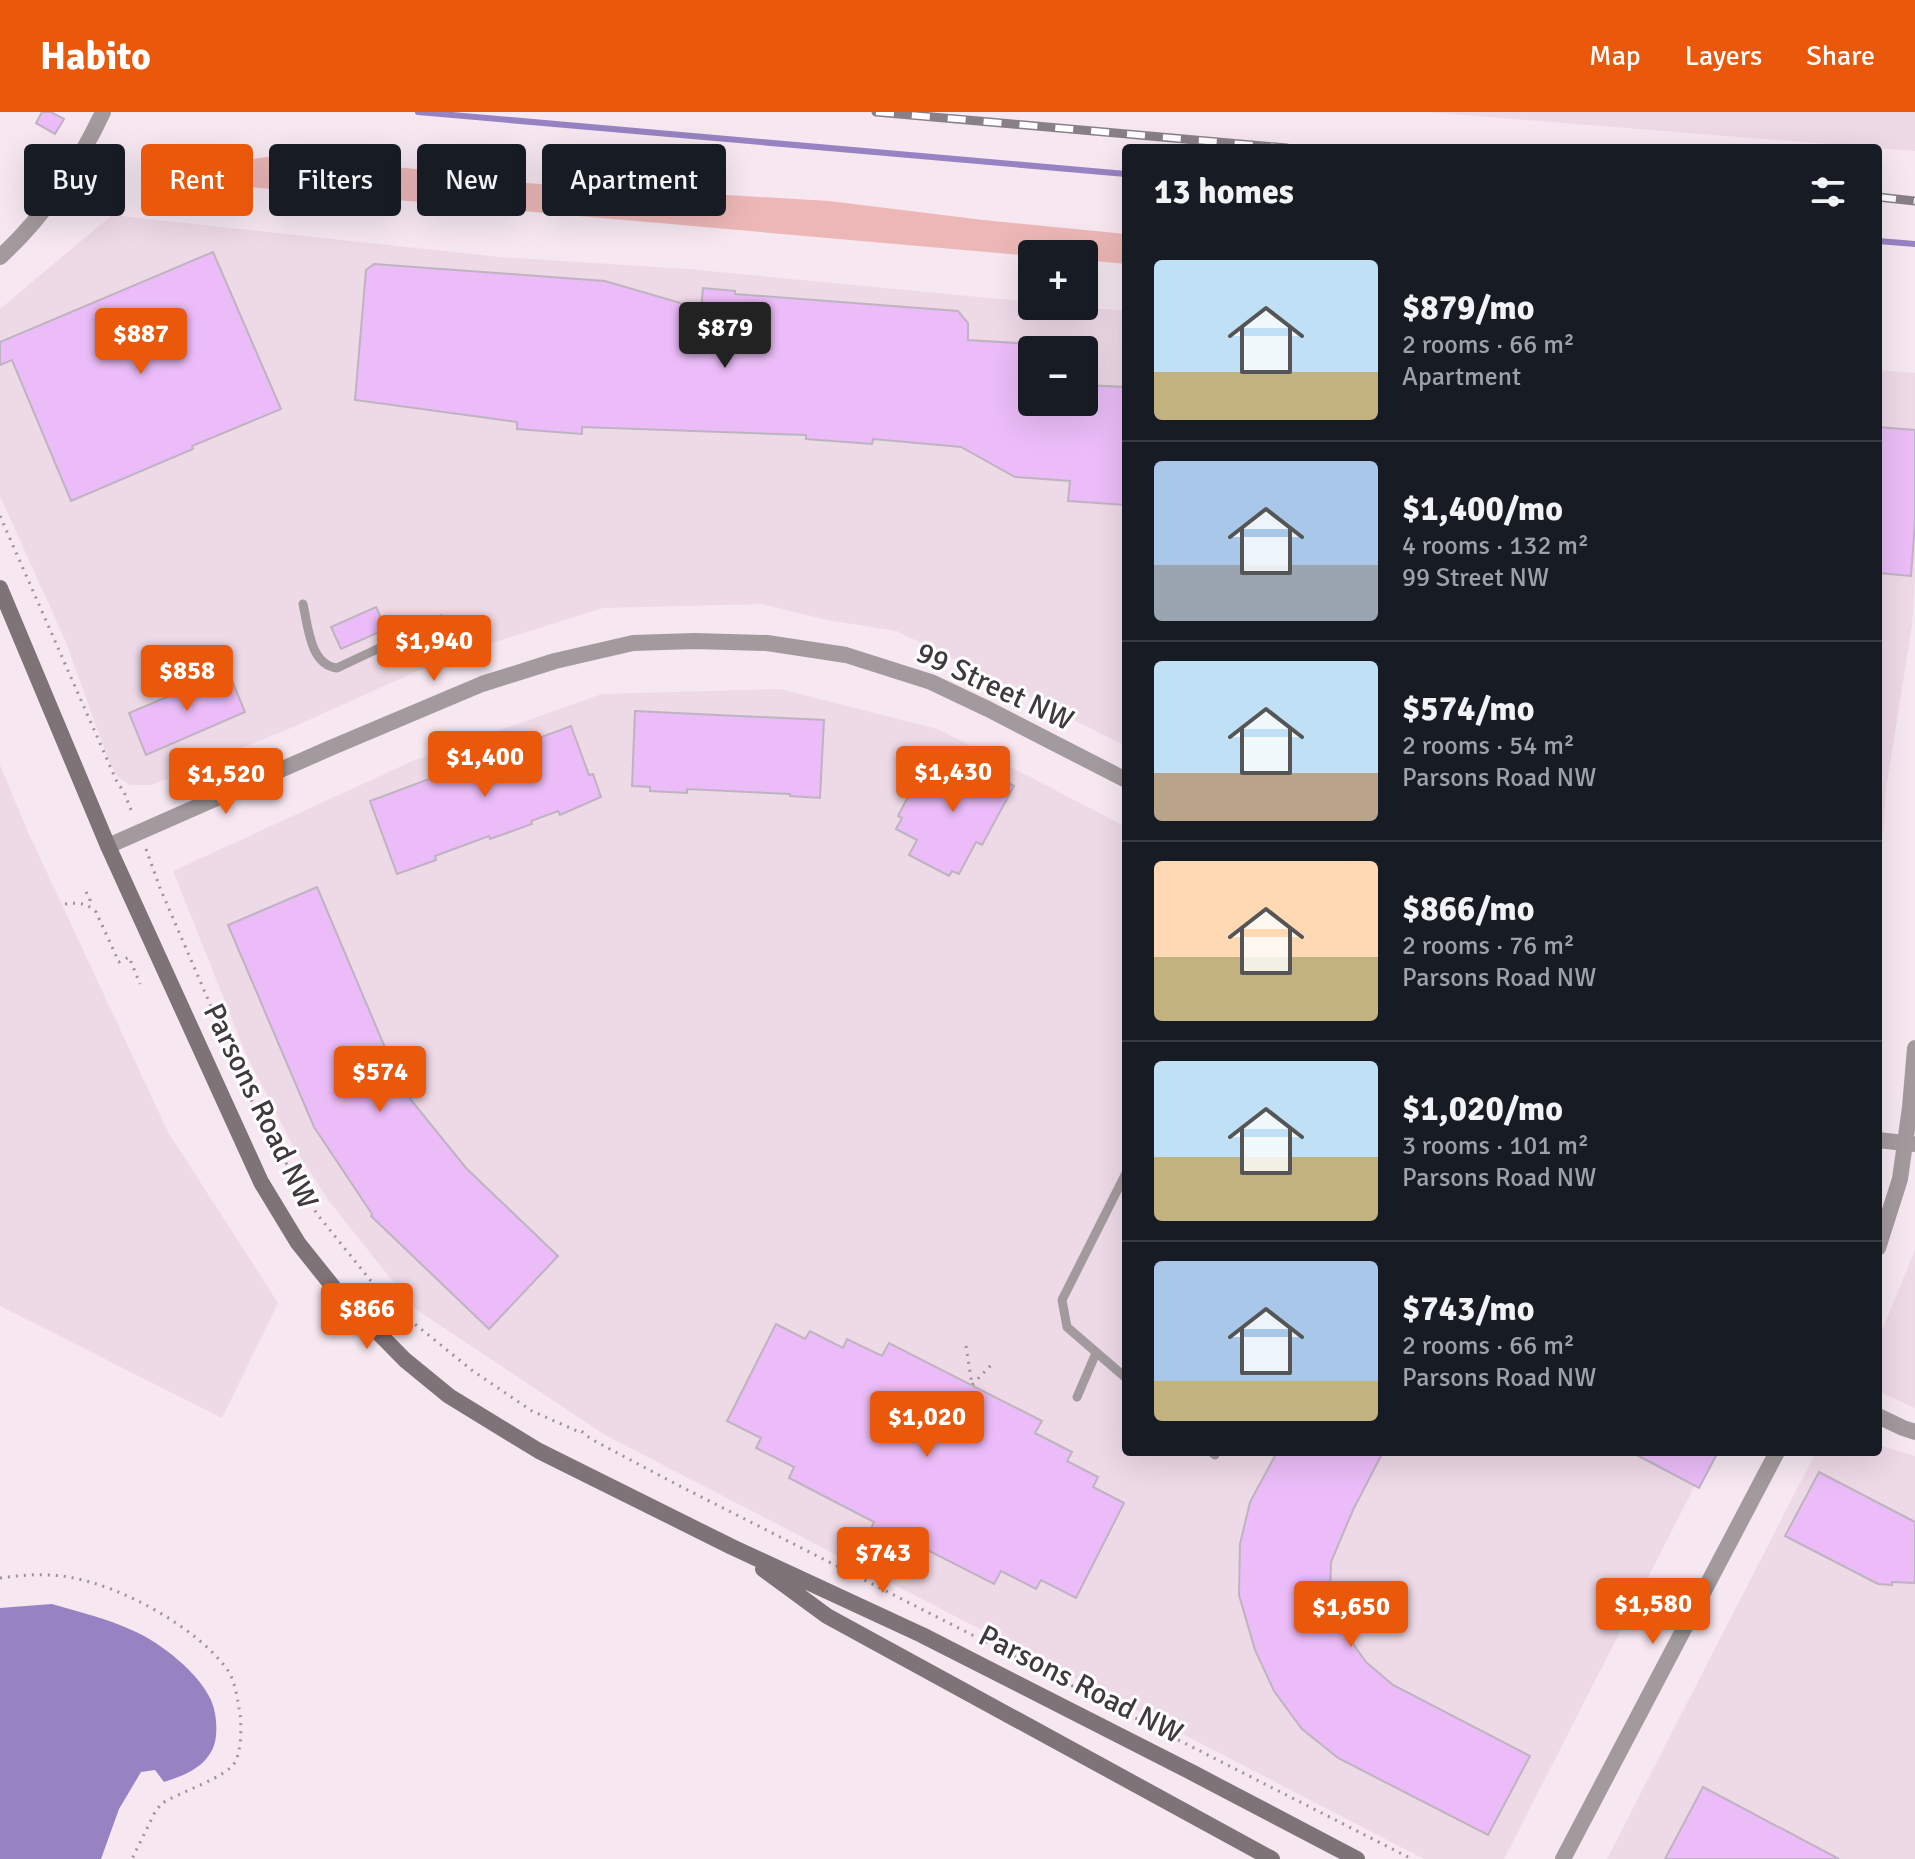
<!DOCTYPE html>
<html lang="en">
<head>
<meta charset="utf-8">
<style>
	:root { --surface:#171b24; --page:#20242c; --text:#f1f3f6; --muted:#9ea1a6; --line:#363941; --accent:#ea580c }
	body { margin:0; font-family:Signika,sans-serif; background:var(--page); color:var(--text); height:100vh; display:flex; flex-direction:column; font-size:30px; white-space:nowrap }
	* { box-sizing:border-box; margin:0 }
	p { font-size:26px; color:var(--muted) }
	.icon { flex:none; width:44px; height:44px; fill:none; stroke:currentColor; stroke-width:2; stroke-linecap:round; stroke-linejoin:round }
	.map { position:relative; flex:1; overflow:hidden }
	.sheet { position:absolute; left:1122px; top:32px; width:760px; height:1312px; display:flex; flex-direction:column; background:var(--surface); border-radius:8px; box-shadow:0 8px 32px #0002 }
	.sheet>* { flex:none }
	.guide { position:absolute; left:24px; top:32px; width:760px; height:72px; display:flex; gap:16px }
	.buttons { position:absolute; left:1018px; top:128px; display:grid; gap:16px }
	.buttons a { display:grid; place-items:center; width:80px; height:80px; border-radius:8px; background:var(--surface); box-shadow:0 8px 32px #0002; font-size:40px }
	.price { position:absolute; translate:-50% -68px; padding:0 18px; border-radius:8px; background:var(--accent); color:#fff; font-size:26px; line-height:52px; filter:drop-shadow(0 2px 4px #0008) }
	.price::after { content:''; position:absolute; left:50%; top:48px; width:24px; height:18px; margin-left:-12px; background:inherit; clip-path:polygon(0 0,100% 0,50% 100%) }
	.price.on { background:#222; color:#fff }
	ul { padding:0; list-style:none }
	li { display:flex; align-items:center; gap:24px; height:200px; padding:0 32px }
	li+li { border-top:2px solid var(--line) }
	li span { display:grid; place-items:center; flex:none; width:224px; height:160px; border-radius:8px; color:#555 }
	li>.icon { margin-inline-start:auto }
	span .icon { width:96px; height:96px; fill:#fffc; stroke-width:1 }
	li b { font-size:34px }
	h2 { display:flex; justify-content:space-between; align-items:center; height:96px; padding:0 32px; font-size:34px }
	.tag { padding:0 28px; border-radius:8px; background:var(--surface); box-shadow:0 8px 32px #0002; font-size:28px; line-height:72px }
	.tag.on { background:var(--accent); color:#fff }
	header { display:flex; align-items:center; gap:48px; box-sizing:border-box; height:112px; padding:0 40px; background:var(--accent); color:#fff }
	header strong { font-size:38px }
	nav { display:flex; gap:44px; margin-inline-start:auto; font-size:28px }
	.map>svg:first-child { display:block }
</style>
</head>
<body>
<header>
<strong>Habito</strong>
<nav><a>Map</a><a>Layers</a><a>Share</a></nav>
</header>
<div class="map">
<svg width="1915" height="1747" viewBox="0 0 1915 1747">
	<rect width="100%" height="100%" fill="#f6e7f1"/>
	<path fill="#eed9e7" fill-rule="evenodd" d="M1427,0H1915V39L1878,36Z
		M112,103L499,145L687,157L1032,190V194H1069L1126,199V634L897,519L827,508L761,492L603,496L453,543L293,615L172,665L151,673H130L117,664L108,647L66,530L0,384V197ZM1032,238H1084V290H1032Z
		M1878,258L1915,261V467L1912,513L1886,677L1878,796Z
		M780,577L938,617L1126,715V1340H1712L1504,1747H1424L605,1323L414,1196L329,1089L293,1034L245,940L173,759L415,648L602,582Z
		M0,653L27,718L168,1020L278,1191L222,1306L0,1194Z
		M1915,1138V1296L1878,1279V1228Z
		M1878,1333L1915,1344V1747H1607L1816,1340H1878Z"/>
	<path fill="#edb7b7" d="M274,44L427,58L508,70L829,89L983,108L1126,122V152L1084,148V142H1032V144L227,73L222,51Z"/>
	<path fill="#9883c2" d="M52,1492C80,1500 108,1507 134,1519C161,1531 199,1561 211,1588C216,1600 217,1612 216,1624C213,1652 187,1663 164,1670L155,1658L141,1660L119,1697L101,1747H0V1496Z"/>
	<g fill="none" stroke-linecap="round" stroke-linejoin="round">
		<path stroke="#9883c2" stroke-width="6" d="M418,0L1126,62
			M1878,129L1915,132"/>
	</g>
	<path fill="#ebbcf8" stroke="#beb4c1" stroke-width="2" d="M42,0H51L64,7L55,22L36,11Z
		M213,140L281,297L192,334L193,337L71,389L12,248L0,253V230Z
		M374,152L605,169L701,197L703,176L735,179V182L958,199L968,211V228L1032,232V290H1084V273L1126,275V393L1068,389L1070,369L1015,365L961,335L873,327L872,332L806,327V323L582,315V322L517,317V310L355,288L366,158Z
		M1878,315L1915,318V410L1911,464L1878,461Z
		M376,495L386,517L341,537L331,515Z
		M228,559L245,600L146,643L129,601Z
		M635,599L824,608L820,686L790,684V682L687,677V681L650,679V675L632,674Z
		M571,614L589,663L593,662L601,685L560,703L558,699L531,709L532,712L490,727L489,724L435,744L436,748L397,762L370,689Z
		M950,640L1014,674L982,733L976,730L959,762L952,759L949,764L909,743L917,728L896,717L902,706L898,704L912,677L916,679L924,665L934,671Z
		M317,775L403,978L466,1056L558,1144L489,1217L371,1104L372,1102L314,1015L228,813Z
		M776,1212L805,1227L810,1219L843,1236L847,1227L882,1244L889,1231L1042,1309L1035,1321L1072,1340L1067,1349L1098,1365L1093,1375L1124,1391L1076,1486L1041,1468L1036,1477L1001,1459L994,1472L900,1424L893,1438L867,1424L874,1410L789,1366L794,1355L756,1336L761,1326L727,1309Z
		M1277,1340H1383L1353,1398L1331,1450L1330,1483L1346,1522L1366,1550L1393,1573L1530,1644L1488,1723L1338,1646L1302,1617L1274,1579L1255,1538L1239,1483L1240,1432L1250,1390Z
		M1631,1340H1718L1699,1376Z
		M1819,1360L1915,1410V1471L1892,1470V1473L1878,1472L1785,1424Z
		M1703,1675L1839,1747H1665Z"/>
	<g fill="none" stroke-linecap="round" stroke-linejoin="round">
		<path stroke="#9c9299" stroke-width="3" stroke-dasharray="2 6" stroke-linecap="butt" d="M0,404L117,670L124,680L133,703
			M146,737L160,776L260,1008L317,1102L375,1174L416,1213L473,1259L532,1299L577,1319L580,1318L591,1327L672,1370L1412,1747
			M86,780L90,787L89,794
			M65,792C78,790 87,791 96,800L119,850L129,845L140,872
			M966,1234L972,1273L994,1250
			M0,1466C22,1463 45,1461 68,1465C120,1473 199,1516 229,1560C235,1571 237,1584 239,1596C242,1609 242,1638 235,1650C228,1665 177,1681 161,1692L154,1702L132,1747"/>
		<path stroke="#a29a9c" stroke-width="9" d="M303,492C308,514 310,553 337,556L441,507
			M1126,1061L1062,1188L1067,1215L1126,1266
			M1077,1285L1096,1241
			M1211,1340L1215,1343"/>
		<path stroke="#a29a9c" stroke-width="16" d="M1878,1304L1903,1316L1915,1320"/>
		<path stroke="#a29a9c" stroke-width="16" d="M0,145C44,105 78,53 103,0
			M108,734L328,637L482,572L555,549L633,531L694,529L767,531L846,543L931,570L988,597L1126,668
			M1878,1028L1913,1032
			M1878,1136L1900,1067L1910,995L1915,936
			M1563,1747L1777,1340"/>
		<path stroke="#7e7376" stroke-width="16" d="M0,476L108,734L261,1070L298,1131L334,1176L405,1248L449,1284L539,1339L732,1435L922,1523L1195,1662L1357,1747
			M763,1457L827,1504L1272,1747"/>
		<g stroke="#897f86" stroke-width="9">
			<path id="rail" d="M876,0L1287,36
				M1878,85L1915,89"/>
		</g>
		<use href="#rail" stroke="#fff" stroke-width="6" stroke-dasharray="18" stroke-linecap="butt"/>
	</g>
	<g text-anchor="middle" stroke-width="6" stroke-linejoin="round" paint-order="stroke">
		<g font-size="30" fill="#403a3e" stroke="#fff">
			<text transform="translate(995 574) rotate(25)" y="10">99 Street NW</text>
			<text transform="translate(261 994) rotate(64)" y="10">Parsons Road NW</text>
			<text transform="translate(1081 1572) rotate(27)" y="10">Parsons Road NW</text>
		</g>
	</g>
</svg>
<div class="buttons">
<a>+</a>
<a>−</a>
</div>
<b class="price on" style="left:725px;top:258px">$879</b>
<b class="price" style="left:141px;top:264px">$887</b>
<b class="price" style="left:434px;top:571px">$1,940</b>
<b class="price" style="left:187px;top:601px">$858</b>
<b class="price" style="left:485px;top:687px">$1,400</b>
<b class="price" style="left:953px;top:702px">$1,430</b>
<b class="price" style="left:226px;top:704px">$1,520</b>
<b class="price" style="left:380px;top:1002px">$574</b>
<b class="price" style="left:367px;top:1239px">$866</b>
<b class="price" style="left:927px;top:1347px">$1,020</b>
<b class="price" style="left:883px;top:1483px">$743</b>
<b class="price" style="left:1653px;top:1534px">$1,580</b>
<b class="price" style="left:1351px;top:1537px">$1,650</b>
<div class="guide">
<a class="tag">Buy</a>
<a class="tag on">Rent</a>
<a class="tag">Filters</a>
<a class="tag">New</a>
<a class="tag">Apartment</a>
</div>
<section class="sheet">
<h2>13 homes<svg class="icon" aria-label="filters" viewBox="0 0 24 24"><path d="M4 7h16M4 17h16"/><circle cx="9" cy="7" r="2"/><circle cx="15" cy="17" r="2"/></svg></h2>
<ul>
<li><span style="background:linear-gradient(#bfe0f5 70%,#c2b280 0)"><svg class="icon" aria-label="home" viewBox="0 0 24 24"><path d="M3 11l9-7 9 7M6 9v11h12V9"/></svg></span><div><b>$879/mo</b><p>2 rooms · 66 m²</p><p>Apartment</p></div></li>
<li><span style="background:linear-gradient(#a9c7e8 65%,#9aa5b1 0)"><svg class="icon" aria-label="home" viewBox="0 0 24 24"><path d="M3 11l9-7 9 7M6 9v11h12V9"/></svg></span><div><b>$1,400/mo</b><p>4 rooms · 132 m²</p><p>99 Street NW</p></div></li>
<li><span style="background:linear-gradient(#bfe0f5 70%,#b9a48a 0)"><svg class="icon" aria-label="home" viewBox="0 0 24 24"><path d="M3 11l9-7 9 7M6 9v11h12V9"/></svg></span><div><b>$574/mo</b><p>2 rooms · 54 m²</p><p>Parsons Road NW</p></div></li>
<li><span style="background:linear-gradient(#ffd9b3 60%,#c2b280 0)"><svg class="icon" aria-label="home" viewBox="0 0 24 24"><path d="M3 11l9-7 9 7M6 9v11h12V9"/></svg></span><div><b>$866/mo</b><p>2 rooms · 76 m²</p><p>Parsons Road NW</p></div></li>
<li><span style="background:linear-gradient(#bfe0f5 60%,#c2b280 0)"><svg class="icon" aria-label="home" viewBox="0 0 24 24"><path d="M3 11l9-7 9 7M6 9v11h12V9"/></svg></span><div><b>$1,020/mo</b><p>3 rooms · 101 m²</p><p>Parsons Road NW</p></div></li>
<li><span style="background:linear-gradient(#a9c7e8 75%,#c2b280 0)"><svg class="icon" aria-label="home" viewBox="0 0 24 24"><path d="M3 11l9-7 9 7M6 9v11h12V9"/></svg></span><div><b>$743/mo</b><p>2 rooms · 66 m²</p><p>Parsons Road NW</p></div></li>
</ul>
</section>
</div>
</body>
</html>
